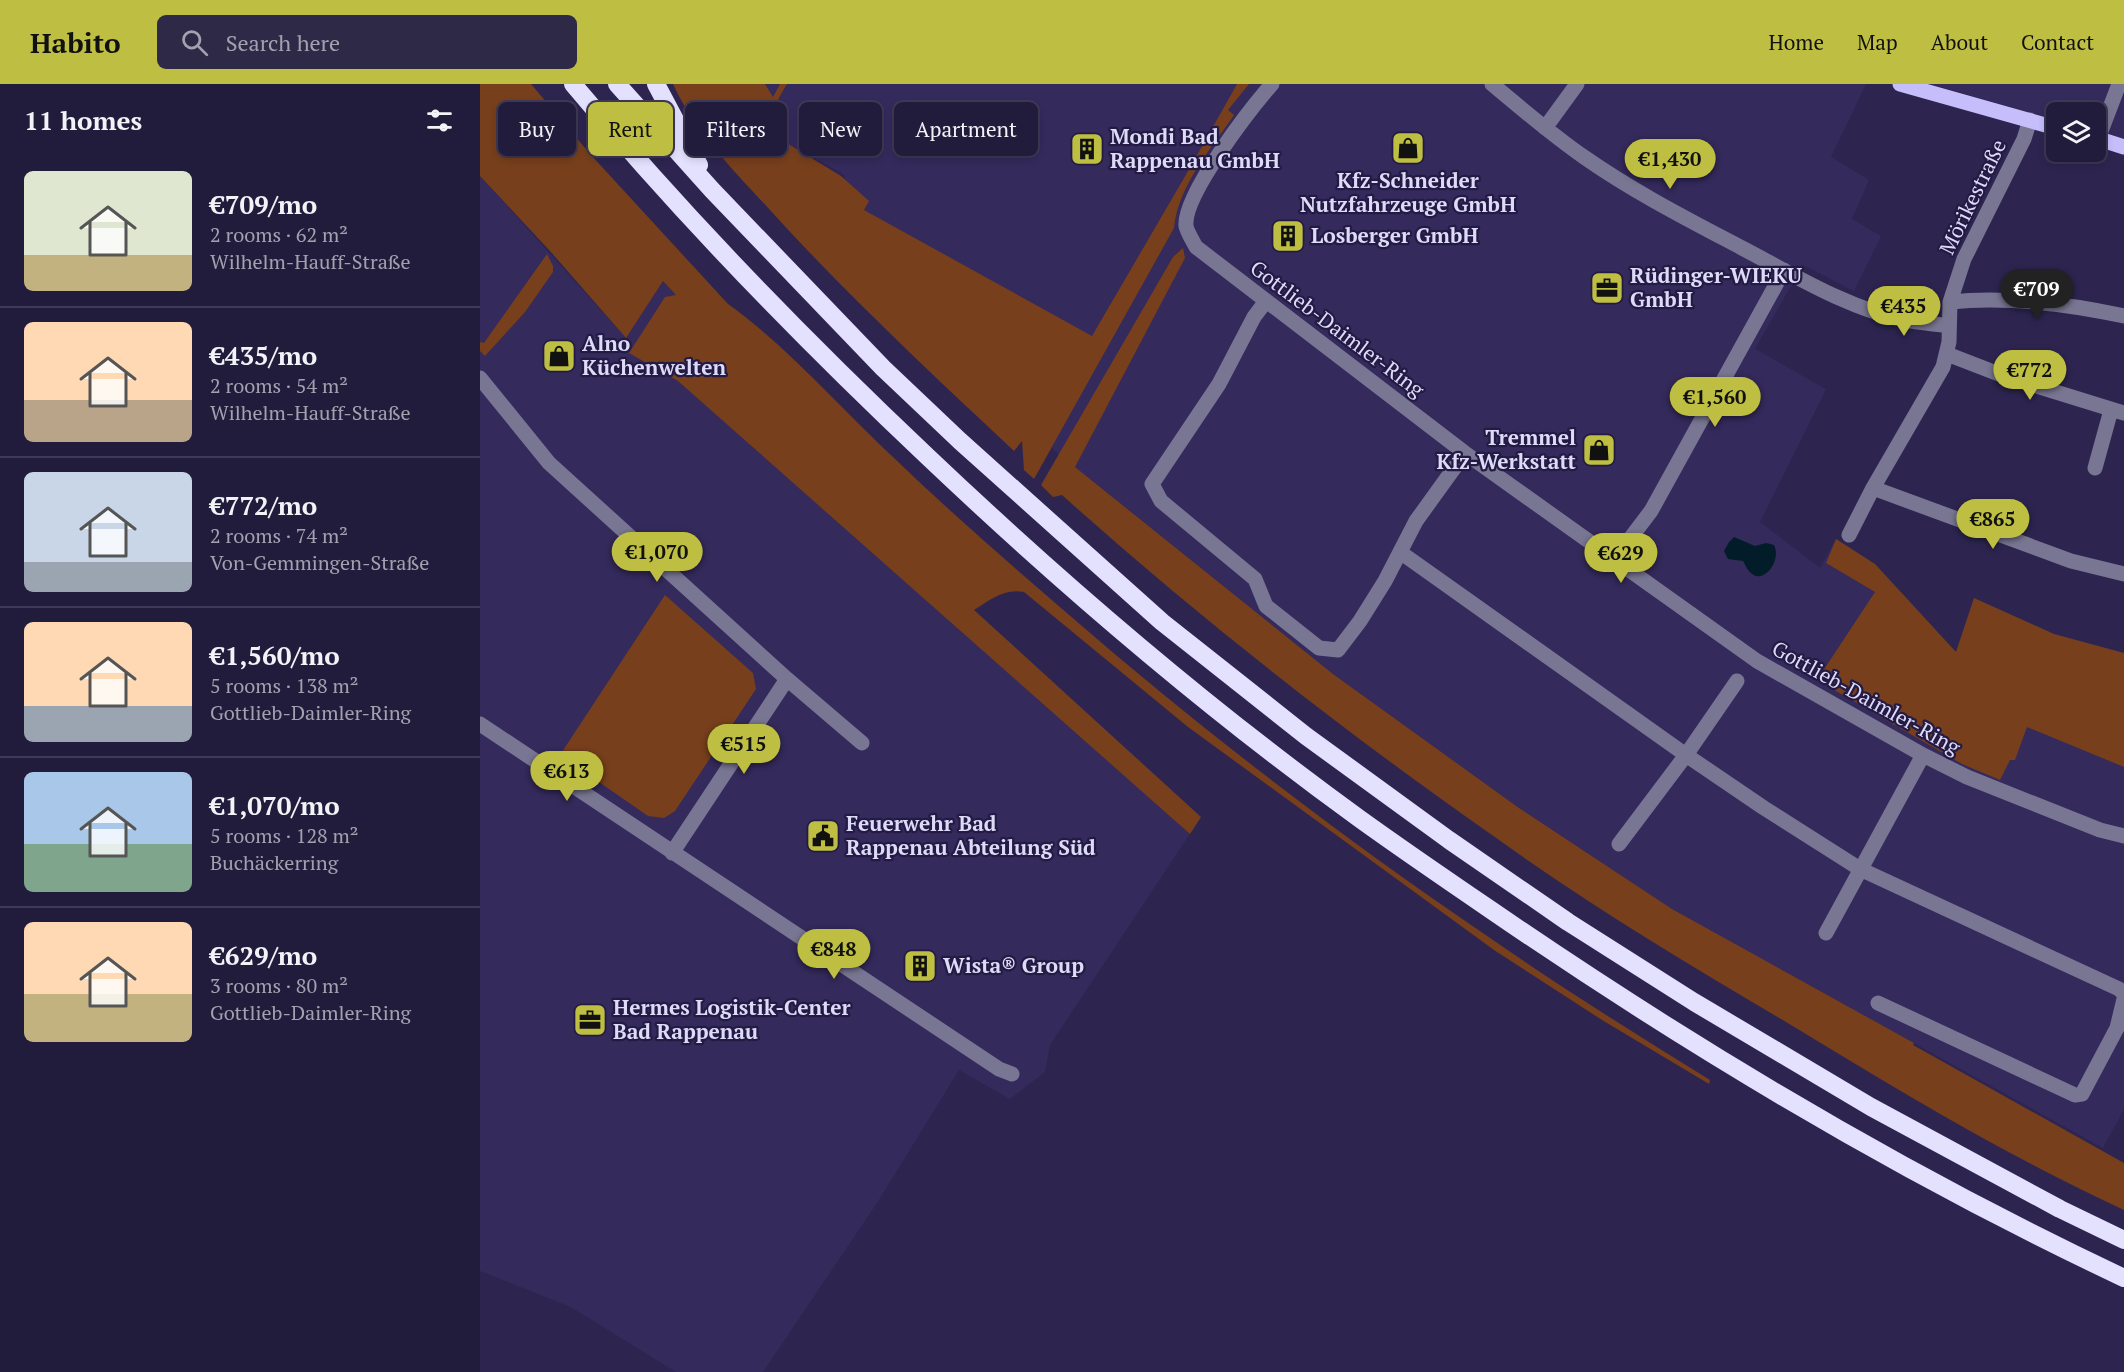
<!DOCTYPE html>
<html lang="en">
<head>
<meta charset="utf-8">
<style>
	:root { --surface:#221c3c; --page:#2e2947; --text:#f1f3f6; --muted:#a2a1af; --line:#3f3a56; --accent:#bebf42 }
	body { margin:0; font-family:"PT Serif",serif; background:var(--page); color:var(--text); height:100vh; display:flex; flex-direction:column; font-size:22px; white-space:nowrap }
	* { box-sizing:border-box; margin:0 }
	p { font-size:20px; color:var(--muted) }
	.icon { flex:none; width:33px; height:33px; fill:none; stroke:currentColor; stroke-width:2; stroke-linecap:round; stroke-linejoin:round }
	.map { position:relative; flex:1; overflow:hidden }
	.side { display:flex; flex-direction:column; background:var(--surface); width:480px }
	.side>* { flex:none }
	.guide { position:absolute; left:18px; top:18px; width:570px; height:54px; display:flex; gap:12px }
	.fabs { position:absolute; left:1566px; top:18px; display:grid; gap:12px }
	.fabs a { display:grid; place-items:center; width:60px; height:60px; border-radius:9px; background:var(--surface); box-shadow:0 3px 9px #0003,0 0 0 2px var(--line); font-size:30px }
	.price { position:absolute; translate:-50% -51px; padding:0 14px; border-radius:21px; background:var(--accent); color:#111; font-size:20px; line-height:39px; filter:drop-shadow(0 2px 3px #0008) }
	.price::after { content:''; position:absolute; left:50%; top:36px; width:18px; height:14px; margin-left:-9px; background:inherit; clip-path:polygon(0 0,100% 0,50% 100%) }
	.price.current { background:#222; color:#fff }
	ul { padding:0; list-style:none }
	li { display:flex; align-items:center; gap:18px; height:150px; padding:0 24px }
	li+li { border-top:2px solid var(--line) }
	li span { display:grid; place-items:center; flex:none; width:168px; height:120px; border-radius:9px; color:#555 }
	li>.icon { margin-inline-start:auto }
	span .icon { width:72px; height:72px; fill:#fffc; stroke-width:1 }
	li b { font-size:26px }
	h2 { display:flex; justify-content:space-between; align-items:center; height:72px; padding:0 24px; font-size:26px }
	.tag { padding:0 21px; border-radius:9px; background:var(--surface); box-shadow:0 3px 9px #0003,0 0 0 2px var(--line); font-size:21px; line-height:54px }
	.tag.current { background:var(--accent); color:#111 }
	header { display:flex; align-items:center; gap:36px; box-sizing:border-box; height:84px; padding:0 30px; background:var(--accent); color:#111 }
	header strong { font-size:28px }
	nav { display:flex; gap:33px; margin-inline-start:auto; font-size:21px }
	.search { width:420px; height:54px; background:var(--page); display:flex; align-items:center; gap:15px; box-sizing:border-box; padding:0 21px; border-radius:9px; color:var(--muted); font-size:22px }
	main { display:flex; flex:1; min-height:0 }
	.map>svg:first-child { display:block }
</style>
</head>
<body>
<header>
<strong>Habito</strong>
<div class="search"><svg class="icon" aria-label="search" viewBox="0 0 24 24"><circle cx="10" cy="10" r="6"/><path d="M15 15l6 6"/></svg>Search here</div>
<nav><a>Home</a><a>Map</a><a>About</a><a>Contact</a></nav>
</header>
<main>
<section class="side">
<h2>11 homes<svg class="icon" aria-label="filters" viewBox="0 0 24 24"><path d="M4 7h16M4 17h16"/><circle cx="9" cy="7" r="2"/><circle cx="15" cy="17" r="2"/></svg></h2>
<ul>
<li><span style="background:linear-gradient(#dfe7d0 70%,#c2b280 0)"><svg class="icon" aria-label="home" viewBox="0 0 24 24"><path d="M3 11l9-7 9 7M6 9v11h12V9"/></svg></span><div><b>€709/mo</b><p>2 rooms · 62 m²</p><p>Wilhelm-Hauff-Straße</p></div></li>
<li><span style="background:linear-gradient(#ffd9b3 65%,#b9a48a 0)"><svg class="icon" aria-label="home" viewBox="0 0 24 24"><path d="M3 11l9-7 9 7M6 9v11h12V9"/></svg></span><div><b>€435/mo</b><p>2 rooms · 54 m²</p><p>Wilhelm-Hauff-Straße</p></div></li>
<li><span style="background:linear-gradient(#c9d6e8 75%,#9aa5b1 0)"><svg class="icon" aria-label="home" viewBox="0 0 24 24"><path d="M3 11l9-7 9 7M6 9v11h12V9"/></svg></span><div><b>€772/mo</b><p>2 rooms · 74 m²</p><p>Von-Gemmingen-Straße</p></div></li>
<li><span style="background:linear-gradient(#ffd9b3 70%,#9aa5b1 0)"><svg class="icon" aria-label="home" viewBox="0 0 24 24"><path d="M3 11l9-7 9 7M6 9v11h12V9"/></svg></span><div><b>€1,560/mo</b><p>5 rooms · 138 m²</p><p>Gottlieb-Daimler-Ring</p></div></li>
<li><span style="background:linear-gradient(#a9c7e8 60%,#7fa58c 0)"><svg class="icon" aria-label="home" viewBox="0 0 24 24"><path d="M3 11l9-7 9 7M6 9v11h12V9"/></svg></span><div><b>€1,070/mo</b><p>5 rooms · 128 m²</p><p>Buchäckerring</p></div></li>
<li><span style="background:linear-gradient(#ffd9b3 60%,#c2b280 0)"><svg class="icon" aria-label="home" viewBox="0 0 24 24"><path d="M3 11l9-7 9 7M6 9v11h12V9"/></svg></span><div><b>€629/mo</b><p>3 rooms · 80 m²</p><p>Gottlieb-Daimler-Ring</p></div></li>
</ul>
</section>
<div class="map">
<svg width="1644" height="1288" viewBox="0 0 1644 1288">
	<rect width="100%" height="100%" fill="#2d2550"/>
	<path fill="#342a5c" d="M285,0H1386L1351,73L1389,96L1372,135L1401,152L1374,207L1323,181L1275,265L1346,305L1280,438L1340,484L1356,455L1395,480L1476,568L1494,514L1574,550L1644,569V1025L1623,1064L1192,825L1039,724L853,590L555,351L413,212L363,90L302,56L293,14Z
		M1450,0H1642L1644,1V55L1616,47V28H1576V36Z
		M0,92L146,254L183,196L494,526L721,733L570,961L565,988L530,1015L479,986L397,1119L283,1288H196L91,1223L0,1187Z"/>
	<path fill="#773f1c" d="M0,0H51L111,71L248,220C309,264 359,323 414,374C470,428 529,479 588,530C723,647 865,756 1013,856C1084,905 1157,951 1230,996L1229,1000L1122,936L1014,866L708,643L544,508C524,504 510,516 494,526L721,733L710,750L198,297L149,269L185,213L196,211L183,197L146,254L70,167L0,92Z
		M193,0H285L293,13L300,0H307C291,26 294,28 302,56L361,92L389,117L384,126L612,252L711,82L757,0H769L748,26L754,31C731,65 698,102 694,144L554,395L544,386L542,357L534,367C451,289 367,211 290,126C255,88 215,48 193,0Z
		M703,164L705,174L595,383L853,590L1039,724L1192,825L1434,959L1433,961L1644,1079V1126C1527,1072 1416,1005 1306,938C1206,879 1106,819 1012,751C862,646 718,533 582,411L573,413L561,401L693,173Z
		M67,170L73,182V188L45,228L5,272L0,267V258L4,259Z
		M1356,455L1395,480L1476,568L1494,514L1574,550L1644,569V683L1547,643L1535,676H1530L1520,696L1482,680L1337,596L1395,508L1346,479Z
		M185,511L273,589L276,605L195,727L184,734L168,732L80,671Z"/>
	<path fill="#021d29" d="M1254,453L1275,462L1286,459L1294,461C1302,477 1283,501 1271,489C1267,486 1265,480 1263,477L1248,475L1244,467L1249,458Z"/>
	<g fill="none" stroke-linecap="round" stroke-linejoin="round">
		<path stroke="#797693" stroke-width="15" d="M792,0C771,24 703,111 706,142C707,148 713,157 716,163L985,369L1277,577L1443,671L1487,693L1620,746L1644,752
			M1012,0C1042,25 1072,51 1104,73C1154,108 1209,136 1262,164C1314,191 1367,224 1424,236C1439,239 1455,240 1469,242
			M1065,44L1097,0
			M1618,55L1639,0
			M786,217L774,233L739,300L672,400L681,417L775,495L786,522L839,564L858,566L880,537L905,497L936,437L985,369
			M1470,218C1528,212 1588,220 1644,232
			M1467,270L1524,292L1644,329
			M0,294L69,379L307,595L382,659
			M1615,384L1631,326
			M1393,404L1591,477L1644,490
			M1369,451L1393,404L1463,283L1469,258L1470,218L1484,175L1544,55L1550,36
			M920,468L1206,671L1284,724L1380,785L1639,905L1644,910
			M1129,471L1149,456L1171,427L1304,186
			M0,640L519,985L532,990
			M1139,760L1206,671L1257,597
			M192,769L307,595
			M1346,849L1443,671
			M1398,919L1595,1011L1602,1010L1637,944L1644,915"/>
		<path stroke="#c5befb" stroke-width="15" d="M1420,0L1576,44
			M1616,54L1644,63"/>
		<path stroke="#e4e1ff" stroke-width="18" d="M93,0C203,132 323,255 448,373C584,502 728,625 880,735C923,766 967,796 1011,826C1212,964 1423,1090 1644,1194
			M137,0L232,106L403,284L480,357L682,538L826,652L969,756L1088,838L1214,918L1391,1023L1580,1125L1644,1156
			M176,0L219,81"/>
	</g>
	<defs>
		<g id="shop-square" transform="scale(1.725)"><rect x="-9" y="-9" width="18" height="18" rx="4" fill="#bebf42" stroke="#241b45"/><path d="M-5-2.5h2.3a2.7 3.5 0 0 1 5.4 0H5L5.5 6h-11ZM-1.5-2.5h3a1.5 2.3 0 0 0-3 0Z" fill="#111"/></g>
		<g id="building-square" transform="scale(1.725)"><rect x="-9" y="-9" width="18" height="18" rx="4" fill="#bebf42" stroke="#241b45"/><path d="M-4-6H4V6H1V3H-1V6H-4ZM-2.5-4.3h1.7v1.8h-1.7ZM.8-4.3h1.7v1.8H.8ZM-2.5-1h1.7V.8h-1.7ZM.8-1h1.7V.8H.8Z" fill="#111"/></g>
		<g id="office-square" transform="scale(1.725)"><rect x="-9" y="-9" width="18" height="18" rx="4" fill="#bebf42" stroke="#241b45"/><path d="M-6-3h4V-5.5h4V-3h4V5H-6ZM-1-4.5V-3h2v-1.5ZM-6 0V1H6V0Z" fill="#111"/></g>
		<g id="civic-square" transform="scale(1.725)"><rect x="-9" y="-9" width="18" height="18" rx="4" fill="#bebf42" stroke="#241b45"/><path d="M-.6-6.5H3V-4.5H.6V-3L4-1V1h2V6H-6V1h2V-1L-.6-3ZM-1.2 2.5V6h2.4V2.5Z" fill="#111"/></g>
	</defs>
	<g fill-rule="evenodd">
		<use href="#shop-square" x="928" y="64"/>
		<use href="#building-square" x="607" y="65"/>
		<use href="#building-square" x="808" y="152"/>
		<use href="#office-square" x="1127" y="204"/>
		<use href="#shop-square" x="79" y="272"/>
		<use href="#shop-square" x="1119" y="366"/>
		<use href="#civic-square" x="343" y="752"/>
		<use href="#building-square" x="440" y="882"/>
		<use href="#office-square" x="110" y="936"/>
	</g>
	<g text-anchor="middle" stroke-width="4.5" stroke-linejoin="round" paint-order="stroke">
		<g font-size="21" font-weight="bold" fill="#dddbf7" stroke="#241b45" text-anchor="start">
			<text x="630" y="60">Mondi Bad<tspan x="630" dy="24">Rappenau GmbH</tspan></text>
			<text x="928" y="104" text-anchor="middle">Kfz-Schneider<tspan x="928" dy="24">Nutzfahrzeuge GmbH</tspan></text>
			<text x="831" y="159">Losberger GmbH</text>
			<text x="1150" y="199">Rüdinger-WIEKU<tspan x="1150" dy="24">GmbH</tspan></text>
			<text x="102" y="267">Alno<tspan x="102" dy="24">Küchenwelten</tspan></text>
			<text x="1096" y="361" text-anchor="end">Tremmel<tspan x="1096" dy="24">Kfz-Werkstatt</tspan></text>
			<text x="366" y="747">Feuerwehr Bad<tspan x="366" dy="24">Rappenau Abteilung Süd</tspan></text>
			<text x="463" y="889">Wista® Group</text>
			<text x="133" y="931">Hermes Logistik-Center<tspan x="133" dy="24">Bad Rappenau</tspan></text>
		</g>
		<g font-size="21" fill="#dddbf7" stroke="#241b45">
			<text transform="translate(1493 113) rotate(-64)" y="7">Mörikestraße</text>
			<text transform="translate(857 245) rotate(37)" y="7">Gottlieb-Daimler-Ring</text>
			<text transform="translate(1386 614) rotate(29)" y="7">Gottlieb-Daimler-Ring</text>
		</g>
	</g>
</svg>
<div class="fabs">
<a><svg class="icon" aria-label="layers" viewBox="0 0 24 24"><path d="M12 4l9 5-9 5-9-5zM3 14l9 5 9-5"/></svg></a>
</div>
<b class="price" style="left:1190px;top:106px">€1,430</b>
<b class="price current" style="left:1557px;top:236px">€709</b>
<b class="price" style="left:1424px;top:253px">€435</b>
<b class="price" style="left:1550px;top:317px">€772</b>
<b class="price" style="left:1235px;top:344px">€1,560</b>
<b class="price" style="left:1513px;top:466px">€865</b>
<b class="price" style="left:177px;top:499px">€1,070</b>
<b class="price" style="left:1141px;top:500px">€629</b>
<b class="price" style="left:264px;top:691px">€515</b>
<b class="price" style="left:87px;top:718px">€613</b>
<b class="price" style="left:354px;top:896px">€848</b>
<div class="guide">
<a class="tag">Buy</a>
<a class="tag current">Rent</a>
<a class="tag">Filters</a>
<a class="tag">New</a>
<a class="tag">Apartment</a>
</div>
</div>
</main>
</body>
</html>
